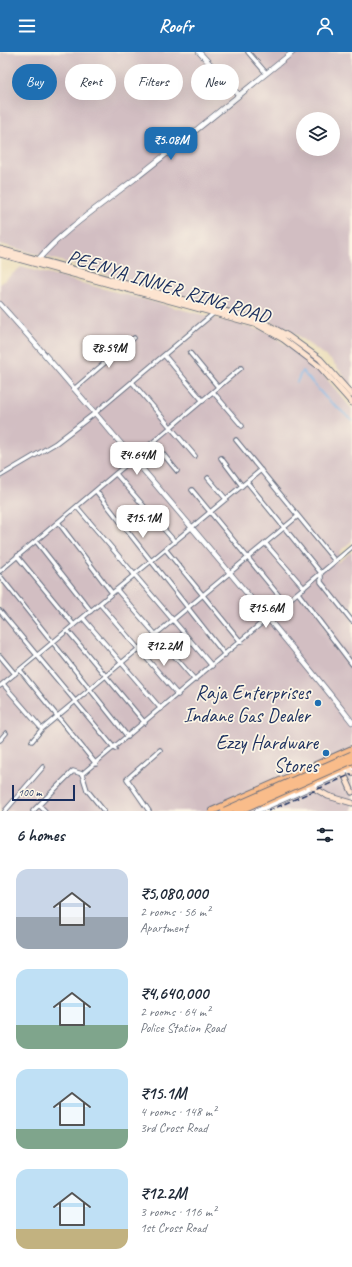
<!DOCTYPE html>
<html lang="en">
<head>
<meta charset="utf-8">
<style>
	:root { --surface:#fff; --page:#f2f2f3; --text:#1f2937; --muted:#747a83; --accent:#1f6fb2 }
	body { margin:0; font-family:Caveat,sans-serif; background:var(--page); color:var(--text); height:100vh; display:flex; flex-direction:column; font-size:15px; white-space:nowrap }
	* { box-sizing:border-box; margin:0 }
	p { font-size:13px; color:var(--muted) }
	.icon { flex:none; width:22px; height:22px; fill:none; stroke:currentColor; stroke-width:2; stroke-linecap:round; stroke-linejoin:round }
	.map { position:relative; height:759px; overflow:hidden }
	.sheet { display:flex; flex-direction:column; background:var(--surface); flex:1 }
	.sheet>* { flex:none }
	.hud { position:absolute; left:12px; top:12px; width:328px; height:36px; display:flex; gap:8px }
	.fabs { position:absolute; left:296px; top:60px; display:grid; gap:8px }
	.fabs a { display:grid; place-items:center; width:44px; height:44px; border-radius:50%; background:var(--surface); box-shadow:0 4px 16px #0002; font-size:20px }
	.scale { position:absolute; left:12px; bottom:10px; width:63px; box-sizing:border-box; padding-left:4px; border:2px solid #1b2f5e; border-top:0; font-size:11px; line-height:14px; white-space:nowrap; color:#1b2f5e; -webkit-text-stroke:3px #fcf5e5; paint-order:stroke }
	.price { position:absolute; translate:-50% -34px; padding:0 9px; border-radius:8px; background:#fff; color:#222; font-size:13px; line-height:26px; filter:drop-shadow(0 1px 2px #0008) }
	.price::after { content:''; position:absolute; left:50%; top:24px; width:12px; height:9px; margin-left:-6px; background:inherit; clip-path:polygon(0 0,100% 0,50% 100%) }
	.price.current { background:var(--accent); color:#fff }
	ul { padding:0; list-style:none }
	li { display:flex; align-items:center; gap:12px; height:100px; padding:0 16px }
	li span { display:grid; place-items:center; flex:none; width:112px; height:80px; border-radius:12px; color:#555 }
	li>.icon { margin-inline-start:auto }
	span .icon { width:48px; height:48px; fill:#fffc; stroke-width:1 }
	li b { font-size:17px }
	h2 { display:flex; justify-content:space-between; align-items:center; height:48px; padding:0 16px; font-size:17px }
	.tag { padding:0 14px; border-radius:18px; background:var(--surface); box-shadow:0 4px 16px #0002; font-size:14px; line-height:36px }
	.tag.current { background:var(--accent); color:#fff }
	header { display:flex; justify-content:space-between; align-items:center; height:52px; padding:0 16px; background:var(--accent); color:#fff; font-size:18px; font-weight:800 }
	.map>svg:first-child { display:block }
</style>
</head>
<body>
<header><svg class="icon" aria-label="menu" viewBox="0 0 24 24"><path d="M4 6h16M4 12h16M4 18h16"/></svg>Roofr<svg class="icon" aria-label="person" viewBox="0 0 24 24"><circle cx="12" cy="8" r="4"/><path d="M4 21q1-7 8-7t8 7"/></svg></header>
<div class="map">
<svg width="352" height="759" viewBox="0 0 352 759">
	<rect width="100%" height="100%" fill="#fcf5e5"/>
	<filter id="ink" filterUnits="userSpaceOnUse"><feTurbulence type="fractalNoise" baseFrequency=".025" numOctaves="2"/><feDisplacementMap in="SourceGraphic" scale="8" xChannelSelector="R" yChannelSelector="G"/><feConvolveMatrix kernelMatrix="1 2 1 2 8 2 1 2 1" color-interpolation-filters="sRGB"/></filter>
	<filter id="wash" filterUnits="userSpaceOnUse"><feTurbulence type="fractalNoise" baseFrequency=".012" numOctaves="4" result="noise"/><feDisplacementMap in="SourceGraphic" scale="16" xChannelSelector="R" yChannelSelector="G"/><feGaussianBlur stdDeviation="0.9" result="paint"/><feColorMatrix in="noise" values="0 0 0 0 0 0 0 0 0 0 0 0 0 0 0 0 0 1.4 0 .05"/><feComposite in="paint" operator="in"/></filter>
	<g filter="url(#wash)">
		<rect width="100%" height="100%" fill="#ebdeba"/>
		<path fill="#d2bec2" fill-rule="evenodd" d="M0,0H352V334L332,309L287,276L251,263L0,192ZM303,67H333V97H303Z
			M21,215L268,280L316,314L352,357V489L340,499L337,511L352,499V759H0V232Z"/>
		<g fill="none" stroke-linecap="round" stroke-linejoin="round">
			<path stroke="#78bbee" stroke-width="1.5" d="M297,330L302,319L326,346L352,368"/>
		</g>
	</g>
	<g filter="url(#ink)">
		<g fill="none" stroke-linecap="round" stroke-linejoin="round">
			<g stroke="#646c7e" stroke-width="5.5">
				<path id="minor" d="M248,0L266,21
					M190,301L218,335
					M164,303L203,349
					M132,330L195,404
					M74,337L134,286
					M213,340L242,374
					M236,388L335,509
					M154,391L177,419
					M221,406L242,434
					M116,422L175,490
					M0,424L56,391L95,361L214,261
					M208,426L226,447
					M247,430L321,521V530L352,569
					M192,438L285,551
					M96,439L225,603
					M77,455L212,614
					M58,470L112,541
					M36,489L91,559
					M265,491L304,536
					M166,498L241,590
					M17,504L74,573
					M0,519L241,316
					M0,524L128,685
					M117,538L195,628
					M298,541L352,612
					M100,552L178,643
					M0,559L115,697
					M83,566L161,657
					M68,579L145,671
					M0,604L15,622
					M20,618L96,712
					M3,632L42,677
					M0,634L261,418
					M0,688L6,681
					M32,689L42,677L298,464
					M82,722L352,495
					M39,753L45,759
					M5,759L43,715
					M33,759L73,719L82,722L87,738L104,759
					M149,759L127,727L160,698"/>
			</g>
			<g stroke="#646c7e" stroke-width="6">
				<path id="tertiary" d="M199,0L239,43
					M37,209C62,179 101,153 132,129C186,87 239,43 293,0
					M0,252C65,324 126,398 188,471C243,537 299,602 352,670
					M257,759L352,717"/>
			</g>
			<g stroke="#646c7e" stroke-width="7">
				<path id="secondary" d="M0,197L261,269L288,284L320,307L352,343
					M0,202L258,273L283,287L320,315L352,351
					M347,711L352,721
					M340,713L352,740
					M312,735L328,744L352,751"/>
			</g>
			<g stroke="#646c7e" stroke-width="8">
				<path id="trunk" d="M262,752L352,712
					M212,759L352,697"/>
			</g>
			<use href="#minor" stroke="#fff" stroke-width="3.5"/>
			<use href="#tertiary" stroke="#fff" stroke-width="4.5"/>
			<use href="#secondary" stroke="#fde4d0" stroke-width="5"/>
			<use href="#trunk" stroke="#f9bc8a" stroke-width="6"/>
			<path stroke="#1b2f5e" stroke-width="1.5" stroke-dasharray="6 3" stroke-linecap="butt" d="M268,759L352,722"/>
			<g stroke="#646c7e" stroke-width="9" stroke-linecap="butt">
				<path id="motorway-bridge" d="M225,759L352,703
					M237,759L352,708"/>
			</g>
			<use href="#motorway-bridge" stroke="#f9bc8a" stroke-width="7"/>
		</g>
	</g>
	<g fill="#1f6fb2" stroke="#fcf5e5" stroke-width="1.5">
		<circle cx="318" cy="651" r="4"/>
		<circle cx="326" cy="701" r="4"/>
	</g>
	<g text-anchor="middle" stroke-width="3.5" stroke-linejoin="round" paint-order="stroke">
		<g font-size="20" fill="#1b2f5e" stroke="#fcf5e5">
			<text transform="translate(169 234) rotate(17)" y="7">PEENYA INNER RING ROAD</text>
		</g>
		<g font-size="20" fill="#1b2f5e" stroke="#fcf5e5" text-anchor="end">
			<text x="310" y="647">Raja Enterprises<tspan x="310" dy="23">Indane Gas Dealer</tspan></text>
			<text x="318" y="697">Ezzy Hardware<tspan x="318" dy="23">Stores</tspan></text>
		</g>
	</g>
</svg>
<div class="fabs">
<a><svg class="icon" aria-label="layers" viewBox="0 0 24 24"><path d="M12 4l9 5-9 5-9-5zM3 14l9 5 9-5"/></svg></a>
</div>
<div class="scale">100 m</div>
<b class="price current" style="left:171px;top:109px">₹5.08M</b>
<b class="price" style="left:109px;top:317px">₹8.59M</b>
<b class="price" style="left:137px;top:424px">₹4.64M</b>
<b class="price" style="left:143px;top:487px">₹15.1M</b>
<b class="price" style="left:266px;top:577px">₹15.6M</b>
<b class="price" style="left:164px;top:615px">₹12.2M</b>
<div class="hud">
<a class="tag current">Buy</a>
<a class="tag">Rent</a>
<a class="tag">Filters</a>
<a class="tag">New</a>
</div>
</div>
<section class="sheet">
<h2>6 homes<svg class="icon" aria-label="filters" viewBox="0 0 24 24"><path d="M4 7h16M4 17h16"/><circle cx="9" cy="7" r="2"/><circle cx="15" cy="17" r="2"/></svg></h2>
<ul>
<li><span style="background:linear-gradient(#c9d6e8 60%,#9aa5b1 0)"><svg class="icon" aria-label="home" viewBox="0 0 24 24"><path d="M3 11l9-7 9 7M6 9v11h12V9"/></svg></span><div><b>₹5,080,000</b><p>2 rooms · 56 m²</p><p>Apartment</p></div></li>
<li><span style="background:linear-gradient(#bfe0f5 70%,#7fa58c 0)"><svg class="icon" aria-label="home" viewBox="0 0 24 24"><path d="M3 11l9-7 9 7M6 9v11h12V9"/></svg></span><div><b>₹4,640,000</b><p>2 rooms · 64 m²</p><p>Police Station Road</p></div></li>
<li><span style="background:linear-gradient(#bfe0f5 75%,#7fa58c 0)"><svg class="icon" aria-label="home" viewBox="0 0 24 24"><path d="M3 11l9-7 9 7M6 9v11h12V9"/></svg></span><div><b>₹15.1M</b><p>4 rooms · 148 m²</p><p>3rd Cross Road</p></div></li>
<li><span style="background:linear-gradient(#bfe0f5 75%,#c2b280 0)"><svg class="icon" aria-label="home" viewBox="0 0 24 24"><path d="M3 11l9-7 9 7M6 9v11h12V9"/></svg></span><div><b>₹12.2M</b><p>3 rooms · 116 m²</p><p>1st Cross Road</p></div></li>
</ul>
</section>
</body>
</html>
